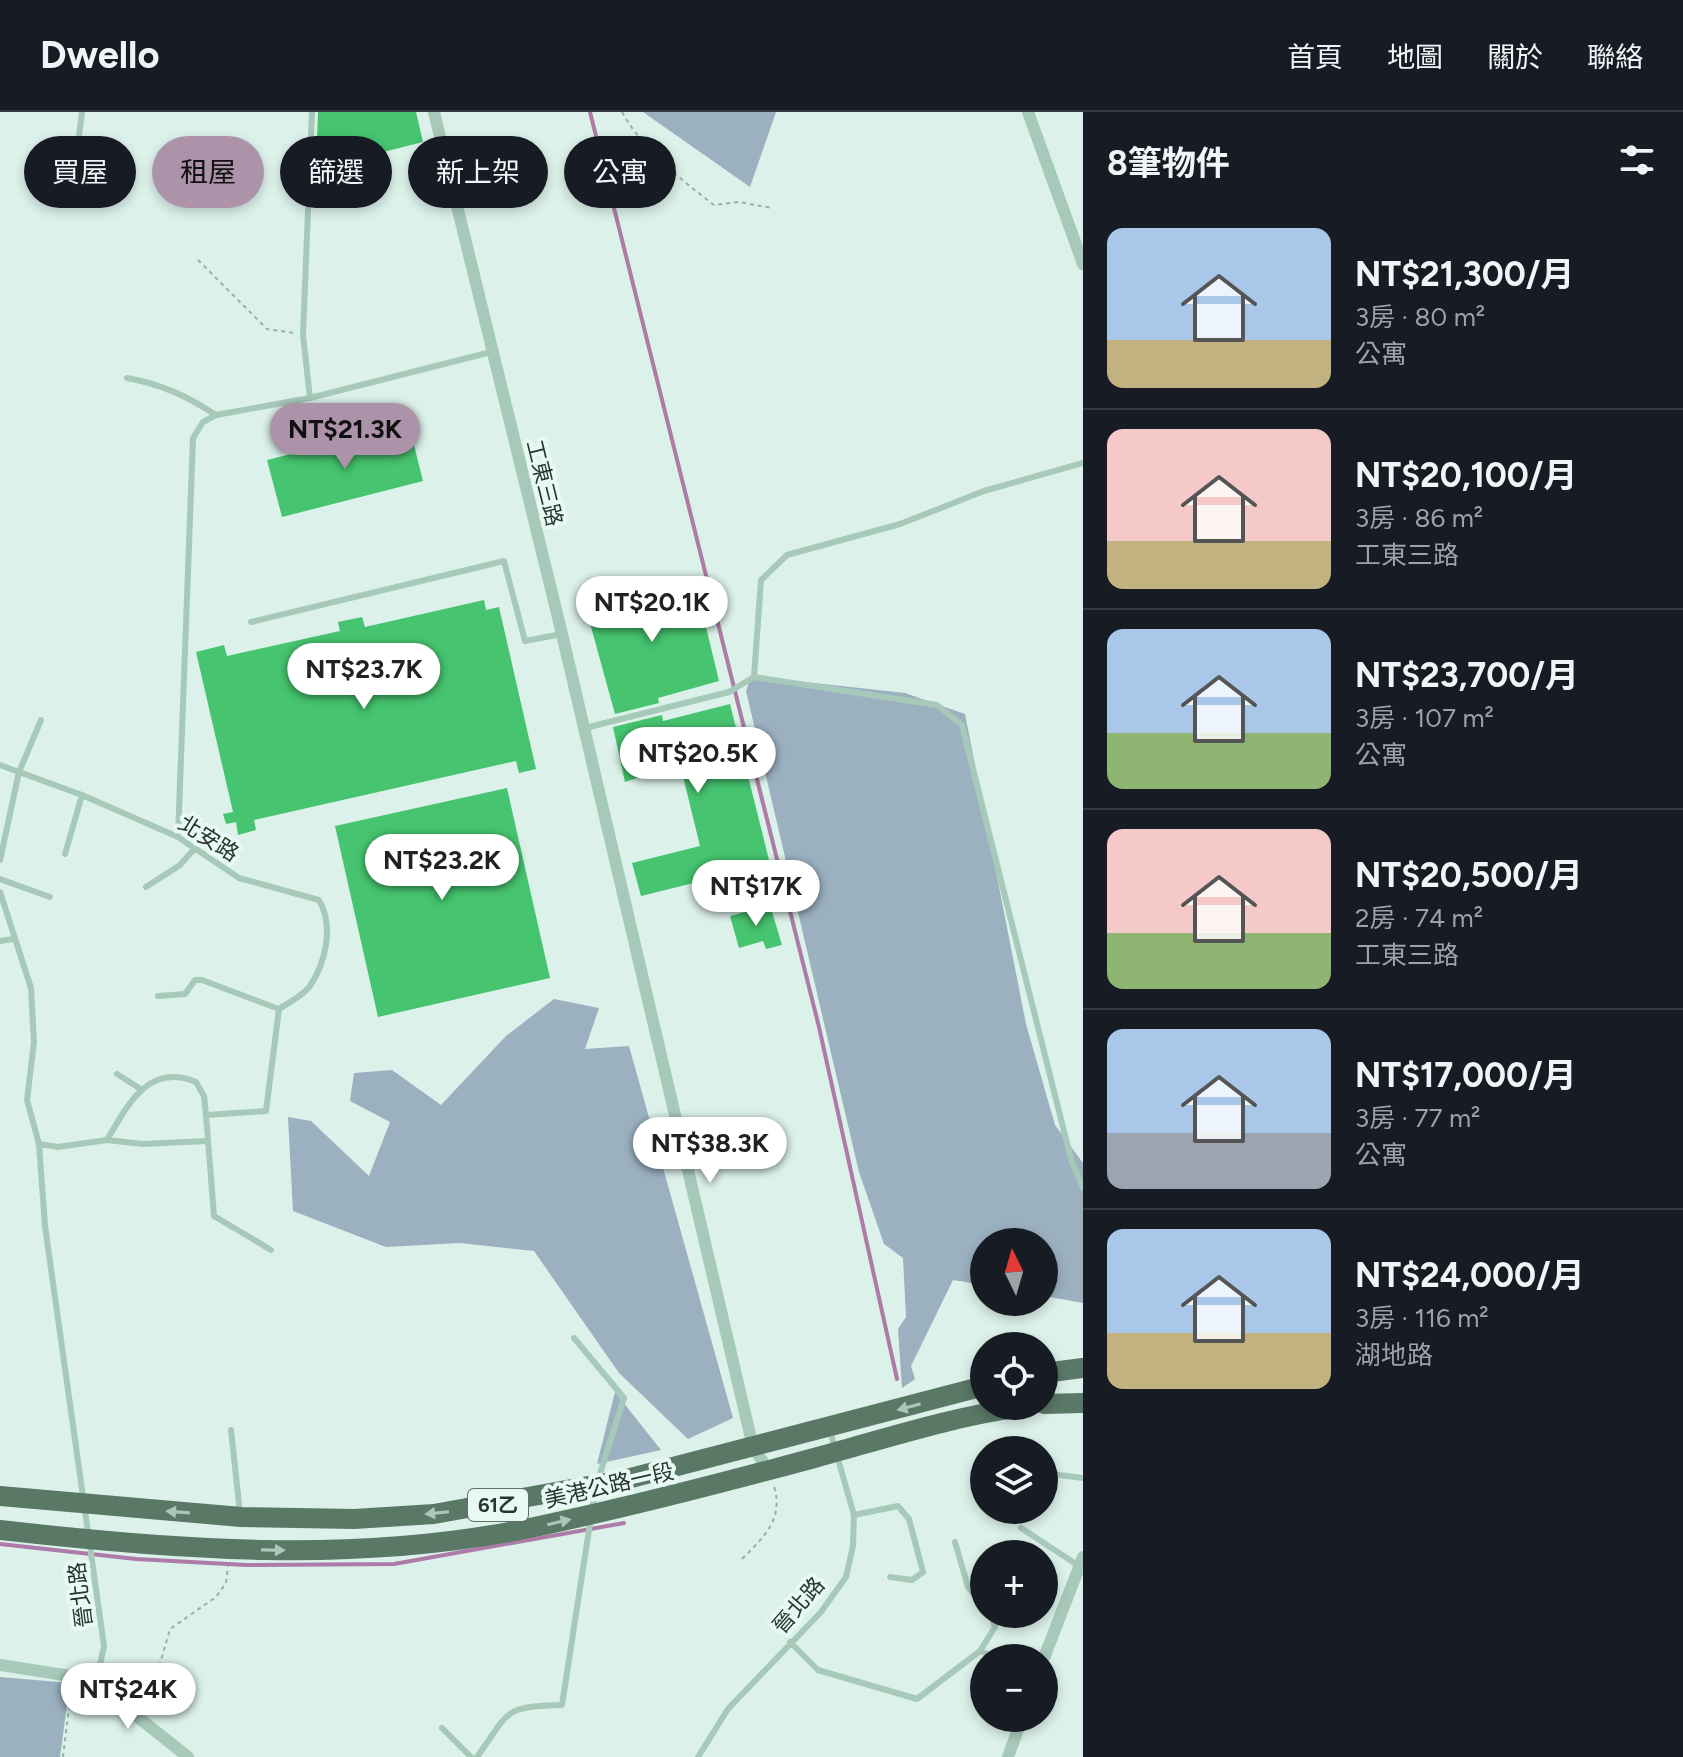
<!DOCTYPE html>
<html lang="zh-TW">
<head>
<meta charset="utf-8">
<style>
	:root { --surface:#171b24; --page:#20242c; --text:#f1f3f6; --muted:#9ea1a6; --line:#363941; --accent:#ac93aa }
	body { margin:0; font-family:Figtree,"Noto Sans TC",sans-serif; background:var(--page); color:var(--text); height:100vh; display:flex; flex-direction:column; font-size:30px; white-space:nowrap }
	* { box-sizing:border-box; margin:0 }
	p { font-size:26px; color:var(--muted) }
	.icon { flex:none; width:44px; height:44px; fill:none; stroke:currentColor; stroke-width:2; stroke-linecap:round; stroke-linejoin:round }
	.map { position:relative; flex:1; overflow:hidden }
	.details { display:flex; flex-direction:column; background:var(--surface); width:600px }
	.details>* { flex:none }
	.guide { position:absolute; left:24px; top:24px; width:760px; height:72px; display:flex; gap:16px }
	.needle { width:52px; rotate:355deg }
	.fabs { position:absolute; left:970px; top:1116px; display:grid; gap:16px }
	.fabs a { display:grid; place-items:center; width:88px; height:88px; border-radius:50%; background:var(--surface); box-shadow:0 4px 12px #0003; font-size:40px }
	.price { position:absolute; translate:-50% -68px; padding:0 18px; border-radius:28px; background:#fff; color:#222; font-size:26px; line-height:52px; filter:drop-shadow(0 2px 4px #0008) }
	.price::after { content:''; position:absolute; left:50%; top:48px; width:24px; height:18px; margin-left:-12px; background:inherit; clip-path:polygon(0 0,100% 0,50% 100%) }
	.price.on { background:var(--accent); color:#111 }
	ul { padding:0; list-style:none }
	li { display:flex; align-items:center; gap:24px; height:200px; padding:0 24px }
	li+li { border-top:2px solid var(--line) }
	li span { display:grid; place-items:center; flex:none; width:224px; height:160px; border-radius:16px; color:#555 }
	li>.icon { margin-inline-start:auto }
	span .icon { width:96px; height:96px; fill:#fffc; stroke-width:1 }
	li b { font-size:34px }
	h2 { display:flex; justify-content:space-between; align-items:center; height:96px; padding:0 24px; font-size:34px }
	.chip { padding:0 28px; border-radius:36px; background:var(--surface); box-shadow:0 4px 12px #0003; font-size:28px; line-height:72px }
	.chip.on { background:var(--accent); color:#111 }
	header { display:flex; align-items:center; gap:48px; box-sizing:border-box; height:112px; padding:0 40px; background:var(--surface); border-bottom:2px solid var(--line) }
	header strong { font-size:38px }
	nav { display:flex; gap:44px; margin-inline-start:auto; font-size:28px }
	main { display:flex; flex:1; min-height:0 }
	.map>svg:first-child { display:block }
</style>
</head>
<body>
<header>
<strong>Dwello</strong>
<nav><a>首頁</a><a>地圖</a><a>關於</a><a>聯絡</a></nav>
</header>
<main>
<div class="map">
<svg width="1083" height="1645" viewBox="0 0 1083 1645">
	<rect width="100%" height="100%" fill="#dbf1e9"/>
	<path fill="#9bb1c0" d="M643,0H776L750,75Z
		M751,564L905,581L965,602L1026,912L1055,1013L1083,1051V1191L1044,1184V1130H984V1173L953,1168L911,1254L915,1267L902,1276L898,1217L906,1205L903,1146L884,1132L859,1060L746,579Z
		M554,887L599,896L585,937L629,934L733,1306L688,1327L619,1261L534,1139L460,1131L386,1135L293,1099L288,1005L311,1009L369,1064L390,1010L350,989L354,961L392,958L441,993L506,924Z
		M615,1280L661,1338L597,1352Z
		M0,1565L70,1571L60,1645H0Z"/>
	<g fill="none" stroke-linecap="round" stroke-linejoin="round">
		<path stroke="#ae7aa7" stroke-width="4" d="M590,0L819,915L897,1267
			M0,1432L136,1447L246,1453L394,1452L624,1411"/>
	</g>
	<path fill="#46c46f" d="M318,0H416L423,30L316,57Z
		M409,313L423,369L282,405L267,348Z
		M694,465L719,569L658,586L659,591L615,602L585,493Z
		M484,488L486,498L499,495L536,657L519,661L516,649L254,708L256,718L238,723L236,710L226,712L223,702L233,700L196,540L224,533L227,544L340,519L338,510L362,505L365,515Z
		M730,592L770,752L641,784L632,751L700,734L680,652L644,661L643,664L625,670L613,615L662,603L663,609Z
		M507,676L550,866L378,905L335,714Z
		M770,793L782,833L766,837L763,829L739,836L730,804Z"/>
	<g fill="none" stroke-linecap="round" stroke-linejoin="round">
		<path stroke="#91b5a4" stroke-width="2" stroke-dasharray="4 4" stroke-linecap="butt" d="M622,0C644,39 679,66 714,93L739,90L772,96
			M198,148L267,217L294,221
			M742,1447C764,1425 784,1407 774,1374
			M142,1590L157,1562L170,1517L216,1485L226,1471L228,1454
			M63,1645L71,1579"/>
		<path stroke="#a7c9ba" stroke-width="6" d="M77,39L82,0
			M127,266C161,272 187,284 216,303
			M310,286L303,223L312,0
			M251,510L504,449L525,529L562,522
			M754,565L761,468L787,443L900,412L984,379L1083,351
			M585,616L729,580L754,565L937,593L962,613L1071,1047L1083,1076
			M0,653L82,683L178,725L239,766L319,788C334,814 326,850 310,874C304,883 288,891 279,897L266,999L206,1003L204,984L196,970C148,950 127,994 107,1028L58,1035L39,1032L27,988L34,930L31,876L0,780
			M178,725L193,326L203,310L216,303L310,286L491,240
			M65,742L82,683
			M0,748L19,660L41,608
			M0,767L50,785
			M146,775L180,753L195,736
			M0,829L13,827
			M158,884L185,882L195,868H202L279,897
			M117,962L139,976
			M206,1003L214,1104L271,1138
			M107,1028L143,1032L207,1029
			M39,1032L45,1114L104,1534L100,1553L90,1567
			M574,1226L624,1286L598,1368
			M231,1318L240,1401
			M1051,1362L1083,1366
			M854,1403L898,1394L909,1407L923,1460L912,1468L890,1465
			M1021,1416L1079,1454
			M955,1430L968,1475L984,1494
			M790,1530L818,1558L917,1587L980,1539L998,1546
			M980,1539L995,1515L991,1502
			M442,1616L471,1645
			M477,1645C511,1598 502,1595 562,1593L595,1379
			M698,1645L728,1597L821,1500L846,1465L853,1434L854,1403L830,1319"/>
		<path stroke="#a7c9ba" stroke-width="12" d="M434,0L562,522L753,1335L769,1359
			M1028,0L1083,152
			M1044,1546L1083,1445
			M0,1553L90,1567L188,1645
			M1008,1645L1022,1606"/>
		<path stroke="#597866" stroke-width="20" d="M1044,1261L1083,1256
			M1044,1292L1083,1291
			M0,1384L241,1405L354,1407L434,1402L627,1367L984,1274
			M0,1418C176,1438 355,1452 530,1416C626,1396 722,1371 818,1345C887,1326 958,1303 1029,1294"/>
	</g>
	<defs><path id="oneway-solid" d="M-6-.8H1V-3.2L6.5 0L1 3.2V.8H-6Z" transform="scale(2)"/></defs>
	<g fill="#aec5ba">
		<use href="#oneway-solid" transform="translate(909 1295) rotate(165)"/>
		<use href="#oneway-solid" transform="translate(178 1400) rotate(-176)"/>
		<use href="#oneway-solid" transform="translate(437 1401) rotate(174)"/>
		<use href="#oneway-solid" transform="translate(559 1410) rotate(-13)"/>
		<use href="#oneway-solid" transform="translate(273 1438) rotate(1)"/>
	</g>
	<g text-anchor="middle" stroke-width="8" stroke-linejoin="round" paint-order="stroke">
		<rect fill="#e7f9f2" stroke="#617068" stroke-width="2" x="468" y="1377" width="60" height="32" rx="6"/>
		<g font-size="20" font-weight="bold" fill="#28362d">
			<text x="498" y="1400">61乙</text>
		</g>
		<g font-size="22" fill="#28362d" stroke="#e7f9f2">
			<text transform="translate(545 371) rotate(76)" y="8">工東三路</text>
			<text transform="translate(209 726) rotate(32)" y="8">北安路</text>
			<text transform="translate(609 1373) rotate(-13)" y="8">美港公路一段</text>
			<text transform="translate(80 1483) rotate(-97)" y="8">晉北路</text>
			<text transform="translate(798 1493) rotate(-49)" y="8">晉北路</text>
		</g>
	</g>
</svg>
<div class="fabs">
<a><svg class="needle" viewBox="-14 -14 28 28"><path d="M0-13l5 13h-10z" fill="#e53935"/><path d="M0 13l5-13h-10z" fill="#9ea1a6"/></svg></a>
<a><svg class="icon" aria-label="locate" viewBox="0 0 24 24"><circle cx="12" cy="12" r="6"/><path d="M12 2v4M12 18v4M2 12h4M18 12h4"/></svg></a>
<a><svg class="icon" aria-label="layers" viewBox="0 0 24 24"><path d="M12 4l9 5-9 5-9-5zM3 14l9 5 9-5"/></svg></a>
<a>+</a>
<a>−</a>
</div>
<b class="price on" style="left:345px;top:359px">NT$21.3K</b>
<b class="price" style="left:652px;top:532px">NT$20.1K</b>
<b class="price" style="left:364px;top:599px">NT$23.7K</b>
<b class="price" style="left:698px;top:683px">NT$20.5K</b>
<b class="price" style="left:442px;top:790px">NT$23.2K</b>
<b class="price" style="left:756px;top:816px">NT$17K</b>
<b class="price" style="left:710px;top:1073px">NT$38.3K</b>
<b class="price" style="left:128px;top:1619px">NT$24K</b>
<div class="guide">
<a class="chip">買屋</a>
<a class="chip on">租屋</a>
<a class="chip">篩選</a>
<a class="chip">新上架</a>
<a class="chip">公寓</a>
</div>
</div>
<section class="details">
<h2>8筆物件<svg class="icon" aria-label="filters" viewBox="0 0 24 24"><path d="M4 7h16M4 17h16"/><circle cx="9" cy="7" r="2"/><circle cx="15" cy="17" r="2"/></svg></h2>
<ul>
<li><span style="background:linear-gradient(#a9c7e8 70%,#c2b280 0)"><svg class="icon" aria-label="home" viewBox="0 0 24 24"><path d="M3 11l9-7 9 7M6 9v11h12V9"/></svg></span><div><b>NT$21,300/月</b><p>3房 · 80 m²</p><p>公寓</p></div></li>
<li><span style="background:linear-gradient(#f6c9c9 70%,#c2b280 0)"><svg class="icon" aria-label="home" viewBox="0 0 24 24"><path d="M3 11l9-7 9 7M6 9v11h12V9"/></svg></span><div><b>NT$20,100/月</b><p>3房 · 86 m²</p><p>工東三路</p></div></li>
<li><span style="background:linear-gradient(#a9c7e8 65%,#8fb573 0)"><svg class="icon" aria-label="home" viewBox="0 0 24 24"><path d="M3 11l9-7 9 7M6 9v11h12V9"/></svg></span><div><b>NT$23,700/月</b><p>3房 · 107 m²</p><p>公寓</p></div></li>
<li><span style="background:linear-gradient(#f6c9c9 65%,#8fb573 0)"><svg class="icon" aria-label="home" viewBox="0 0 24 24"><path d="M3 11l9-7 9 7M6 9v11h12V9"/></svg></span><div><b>NT$20,500/月</b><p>2房 · 74 m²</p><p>工東三路</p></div></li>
<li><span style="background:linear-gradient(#a9c7e8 65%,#9aa5b1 0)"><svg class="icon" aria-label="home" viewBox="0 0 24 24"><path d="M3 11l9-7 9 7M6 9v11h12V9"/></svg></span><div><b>NT$17,000/月</b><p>3房 · 77 m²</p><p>公寓</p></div></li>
<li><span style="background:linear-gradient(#a9c7e8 65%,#c2b280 0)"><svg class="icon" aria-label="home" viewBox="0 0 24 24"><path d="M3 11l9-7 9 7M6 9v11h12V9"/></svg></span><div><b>NT$24,000/月</b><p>3房 · 116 m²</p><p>湖地路</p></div></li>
</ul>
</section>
</main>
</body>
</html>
